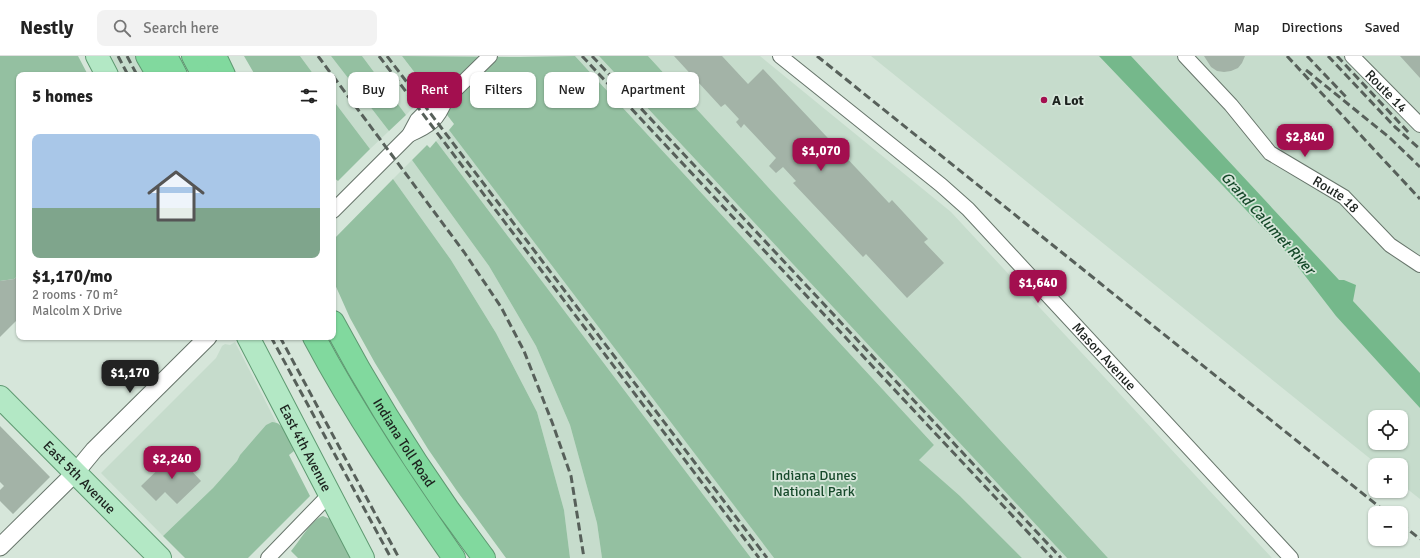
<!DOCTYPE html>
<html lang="en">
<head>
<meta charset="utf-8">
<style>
	:root { --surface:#fff; --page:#f2f2f2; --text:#222; --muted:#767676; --line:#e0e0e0; --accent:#a30f4f }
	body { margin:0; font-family:Signika,sans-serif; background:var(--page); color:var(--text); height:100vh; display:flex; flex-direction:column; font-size:15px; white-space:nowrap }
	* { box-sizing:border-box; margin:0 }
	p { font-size:13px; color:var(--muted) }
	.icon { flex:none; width:22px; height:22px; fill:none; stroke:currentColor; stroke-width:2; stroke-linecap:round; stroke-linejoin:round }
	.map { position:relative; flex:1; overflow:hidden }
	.panel { position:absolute; left:16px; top:16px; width:320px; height:268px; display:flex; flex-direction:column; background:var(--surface); border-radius:8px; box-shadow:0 1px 3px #0004 }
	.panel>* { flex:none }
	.guide { position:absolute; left:348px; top:16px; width:380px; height:36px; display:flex; gap:8px }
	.tools { position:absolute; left:1368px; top:354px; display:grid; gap:8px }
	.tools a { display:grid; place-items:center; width:40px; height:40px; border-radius:8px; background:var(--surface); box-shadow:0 1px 3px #0004; font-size:20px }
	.price { position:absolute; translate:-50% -34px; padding:0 9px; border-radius:8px; background:var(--accent); color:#fff; font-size:13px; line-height:26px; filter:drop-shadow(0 1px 2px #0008) }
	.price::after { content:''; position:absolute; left:50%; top:24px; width:12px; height:9px; margin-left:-6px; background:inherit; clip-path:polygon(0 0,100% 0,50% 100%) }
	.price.active { background:#222; color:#fff }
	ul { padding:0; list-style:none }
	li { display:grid; align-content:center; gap:8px; height:212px; padding:0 16px }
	li span { display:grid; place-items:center; height:124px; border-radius:8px; color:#555 }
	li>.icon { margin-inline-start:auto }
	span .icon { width:72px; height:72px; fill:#fffc; stroke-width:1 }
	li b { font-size:17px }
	h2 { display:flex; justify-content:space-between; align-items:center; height:48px; padding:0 16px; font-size:17px }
	.chip { padding:0 14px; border-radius:8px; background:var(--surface); box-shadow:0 1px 3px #0004; font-size:14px; line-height:36px }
	.chip.active { background:var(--accent); color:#fff }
	header { display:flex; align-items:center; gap:24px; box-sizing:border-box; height:56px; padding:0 20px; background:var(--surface); border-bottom:1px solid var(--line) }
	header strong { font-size:19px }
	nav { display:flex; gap:22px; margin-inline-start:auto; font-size:14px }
	.search { width:280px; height:36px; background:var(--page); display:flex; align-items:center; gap:10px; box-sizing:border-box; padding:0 14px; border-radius:8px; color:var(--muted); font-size:15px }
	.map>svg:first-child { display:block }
</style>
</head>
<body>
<header>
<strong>Nestly</strong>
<div class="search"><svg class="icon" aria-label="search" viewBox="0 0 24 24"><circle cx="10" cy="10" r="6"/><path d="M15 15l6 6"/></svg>Search here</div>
<nav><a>Map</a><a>Directions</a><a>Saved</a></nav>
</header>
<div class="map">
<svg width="1420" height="502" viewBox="0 0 1420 502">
	<rect width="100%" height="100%" fill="#d6e6da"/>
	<path fill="#c6dccc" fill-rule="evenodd" d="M108,0H140L150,19H118Z
		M300,0H331L389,75L370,93L333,44V19H314Z
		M362,0H402L429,36L406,59Z
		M575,0H599L1067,502H1022L960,440L918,404L934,389Z
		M648,0H760L951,156L1272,502H1108Z
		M871,0H1420V443L1401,428V409H1378ZM1375,361H1401V387H1375Z
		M449,74L631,312L774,502H751L436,85Z
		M412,104L489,210L536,290L570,369L597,467L602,502H570L564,454L537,356L496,277L451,204L393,123Z
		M235,286L276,366H272L266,369L240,399L237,405L213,432L163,480L101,417L216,302L222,290L225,288L230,289Z"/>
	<path fill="#94c0a1" d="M0,0H78L88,19H19V219L14,223L0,225Z
		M244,0H300L314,19H255Z
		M331,0H362L406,59L389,75Z
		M402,0L520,1L575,0L934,389L919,404L960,440L1022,502H774L449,74L454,68Z
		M599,0H648L1108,502H1067Z
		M333,44L370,93L338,125L333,121Z
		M436,85L751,502H602L597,467L570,369L536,290L489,210L412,104L427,89L430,92Z
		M393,123L451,204L496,277L537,356L564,454L570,502H506L457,435L428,393L375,307L350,262L333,224V184Z
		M272,366C285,366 289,385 294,395L289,399L310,440L248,502H185L163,480L213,432L237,405L240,399L266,369Z
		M323,460L330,463L350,502H298L291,495C299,486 312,463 323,460Z"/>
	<path fill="#75b88b" d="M1099,0H1131L1339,224H1344L1356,229L1353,245L1420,317V352L1336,260L1289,199Z"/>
	<path fill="#a3b3a7" d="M674,0H722L748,28L763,13L889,147L892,144L928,183L924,186L944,207L907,242L866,198L863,201L793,127L796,125L783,111L776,117L769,110L776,102L744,68L741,72L736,66L739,63L725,48L721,51Z
		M1204,0H1245L1242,7L1238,12L1231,15L1224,16L1217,15L1211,11Z
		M1400,0H1420V22Z
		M19,219V262L0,281V225L14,223Z
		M0,370L50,421L13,458L0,445V434L4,430L0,426Z
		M175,397L201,425L177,448L165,436L156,445L141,430Z"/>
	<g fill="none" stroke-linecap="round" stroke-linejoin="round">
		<g stroke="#67756b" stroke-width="16">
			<g id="minor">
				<path id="s1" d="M780,0L941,129L968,153L1291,502"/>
				<path id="s2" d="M1185,0L1231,49L1270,97L1344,141L1390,189L1420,209"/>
				<path id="s3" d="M1352,0L1420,69"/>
				<path d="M409,79C430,70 438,64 446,43"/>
				<path d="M333,155L409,79L417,64L432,49L446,43L490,0"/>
				<path d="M268,502L330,438"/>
			</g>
		</g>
		<g stroke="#67756b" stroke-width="19">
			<path id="tertiary" d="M0,491L75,417L94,394L208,281"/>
		</g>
		<g stroke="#5e9971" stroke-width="24">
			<g id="primary">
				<path d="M97,0L107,19"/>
				<path id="s4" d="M248,281L363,502"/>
				<path id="s5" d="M0,341L160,502"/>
			</g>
		</g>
		<g stroke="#5e9971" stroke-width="24">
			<g id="motorway">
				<path d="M147,0L158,19"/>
				<path d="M166,0L176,19"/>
				<path d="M193,0L203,19"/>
				<path d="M215,0L224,19"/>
				<path id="s6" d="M333,266C367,330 406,393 448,453C460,469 472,486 484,502"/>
				<path d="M314,281C355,358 404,430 454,502"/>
			</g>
		</g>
		<use href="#minor" stroke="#fff" stroke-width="14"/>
		<use href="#tertiary" stroke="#fff" stroke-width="17"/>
		<use href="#primary" stroke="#b3e8c5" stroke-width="22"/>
		<use href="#motorway" stroke="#81d99e" stroke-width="22"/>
		<path stroke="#57605a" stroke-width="3" stroke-dasharray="8 4" stroke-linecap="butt" d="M118,0L128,19
			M127,0L137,19
			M318,0L332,19
			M379,0L759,502
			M387,0L767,502
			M582,0L1052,502
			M592,0L1061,502
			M817,0L1242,341L1387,457
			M1287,0L1420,143
			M1307,0L1347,42
			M1328,0L1395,71L1420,93
			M1337,0L1410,78
			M1306,14L1390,82L1420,111
			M333,20L464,196L501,251L524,295L552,366L571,420L584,502
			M271,281L391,502
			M280,281L399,502
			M1401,468L1420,483"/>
	</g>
	<circle fill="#a30f4f" stroke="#d6e6da" stroke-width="1.5" cx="1044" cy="44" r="4"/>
	<g text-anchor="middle" stroke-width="3.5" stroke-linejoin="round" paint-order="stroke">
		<g font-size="14" fill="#1c221e" stroke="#d6e6da">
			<text dy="5" stroke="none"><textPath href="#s3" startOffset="49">Route 14</textPath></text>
			<text dy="5" stroke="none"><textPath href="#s2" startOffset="207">Route 18</textPath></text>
			<text dy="5" stroke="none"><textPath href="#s1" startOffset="443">Mason Avenue</textPath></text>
			<text dy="5" stroke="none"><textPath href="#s6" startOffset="140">Indiana Toll Road</textPath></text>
			<text dy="5" stroke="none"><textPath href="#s4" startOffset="125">East 4th Avenue</textPath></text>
			<text dy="5" stroke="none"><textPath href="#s5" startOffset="113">East 5th Avenue</textPath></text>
		</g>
		<g font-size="14" font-weight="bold" fill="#1c221e" stroke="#d6e6da" text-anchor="start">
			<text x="1052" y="49">A Lot</text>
		</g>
		<g font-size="14" fill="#174a2b" stroke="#d6e6da">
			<text x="814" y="424">Indiana Dunes<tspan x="814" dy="16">National Park</tspan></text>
		</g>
		<g font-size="15" font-style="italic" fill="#16492a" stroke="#d6e6da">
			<text transform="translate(1268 167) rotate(48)" y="5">Grand Calumet River</text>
		</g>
	</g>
</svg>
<div class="tools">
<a><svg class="icon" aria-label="locate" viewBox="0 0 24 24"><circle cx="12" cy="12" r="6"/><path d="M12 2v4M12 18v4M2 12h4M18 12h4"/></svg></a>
<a>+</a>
<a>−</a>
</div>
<b class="price" style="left:1305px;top:102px">$2,840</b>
<b class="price" style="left:821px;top:116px">$1,070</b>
<b class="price" style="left:1038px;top:248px">$1,640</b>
<b class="price active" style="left:130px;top:338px">$1,170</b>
<b class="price" style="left:172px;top:424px">$2,240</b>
<div class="guide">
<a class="chip">Buy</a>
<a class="chip active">Rent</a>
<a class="chip">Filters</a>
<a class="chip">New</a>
<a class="chip">Apartment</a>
</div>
<section class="panel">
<h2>5 homes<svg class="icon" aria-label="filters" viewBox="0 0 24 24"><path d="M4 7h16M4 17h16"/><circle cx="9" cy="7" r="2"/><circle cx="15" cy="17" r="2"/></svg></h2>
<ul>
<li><span style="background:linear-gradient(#a9c7e8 60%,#7fa58c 0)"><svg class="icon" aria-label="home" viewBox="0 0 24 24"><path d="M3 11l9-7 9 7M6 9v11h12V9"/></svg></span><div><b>$1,170/mo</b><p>2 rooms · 70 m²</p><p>Malcolm X Drive</p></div></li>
</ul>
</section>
</div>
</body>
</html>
